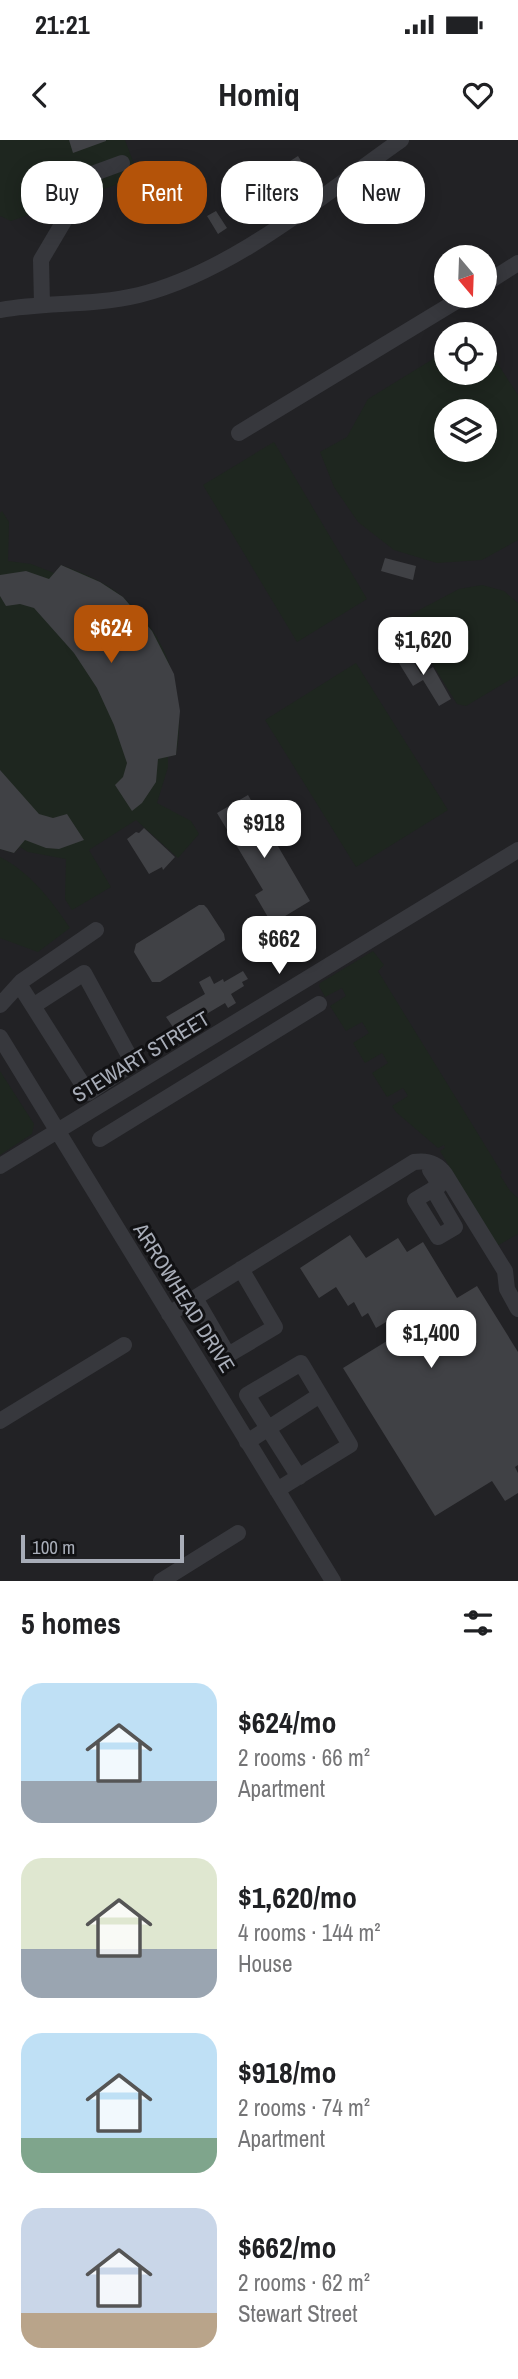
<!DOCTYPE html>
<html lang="en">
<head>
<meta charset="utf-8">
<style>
	:root { --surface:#fff; --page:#f2f2f2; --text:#202124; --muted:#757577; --accent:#b45309 }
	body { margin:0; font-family:"Archivo Narrow",sans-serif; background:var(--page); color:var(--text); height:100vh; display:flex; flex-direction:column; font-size:26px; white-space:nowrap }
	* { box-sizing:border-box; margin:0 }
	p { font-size:23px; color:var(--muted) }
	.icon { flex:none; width:38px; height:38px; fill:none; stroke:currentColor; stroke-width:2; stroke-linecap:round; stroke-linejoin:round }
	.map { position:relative; height:1441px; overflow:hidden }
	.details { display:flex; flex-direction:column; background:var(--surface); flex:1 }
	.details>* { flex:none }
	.banner { position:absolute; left:21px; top:21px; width:476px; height:63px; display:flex; gap:14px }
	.needle { width:46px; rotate:161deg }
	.controls { position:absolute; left:434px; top:105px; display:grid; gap:14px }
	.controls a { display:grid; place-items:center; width:63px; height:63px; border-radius:50%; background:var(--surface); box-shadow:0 4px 18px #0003; font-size:35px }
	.scale { position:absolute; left:21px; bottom:18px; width:163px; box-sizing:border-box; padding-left:7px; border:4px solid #a8adb8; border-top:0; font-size:19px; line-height:24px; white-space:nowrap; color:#a8adb8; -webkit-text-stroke:5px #111113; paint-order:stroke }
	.price { position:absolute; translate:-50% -60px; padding:0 16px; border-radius:14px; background:#fff; color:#222; font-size:23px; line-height:46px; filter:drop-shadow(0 2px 4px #0008) }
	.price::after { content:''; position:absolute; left:50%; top:42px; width:21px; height:16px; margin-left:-10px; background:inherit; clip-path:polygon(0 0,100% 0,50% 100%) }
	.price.current { background:var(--accent); color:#fff }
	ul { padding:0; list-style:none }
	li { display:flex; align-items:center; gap:21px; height:175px; padding:0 21px }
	li span { display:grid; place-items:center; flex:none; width:196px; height:140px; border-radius:21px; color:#555 }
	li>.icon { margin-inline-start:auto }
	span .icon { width:84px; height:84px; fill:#fffc; stroke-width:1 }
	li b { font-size:30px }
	h2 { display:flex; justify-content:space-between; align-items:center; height:84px; padding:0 21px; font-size:30px }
	.chip { padding:0 24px; border-radius:28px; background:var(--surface); box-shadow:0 4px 18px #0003; font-size:24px; line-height:63px }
	.chip.current { background:var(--accent); color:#fff }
	.status { display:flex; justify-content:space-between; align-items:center; height:49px; padding:0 35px; background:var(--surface); direction:ltr }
	.status svg { height:19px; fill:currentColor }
	header { display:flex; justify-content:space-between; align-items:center; height:91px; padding:0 21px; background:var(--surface); font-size:32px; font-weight:700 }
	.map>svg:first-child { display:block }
</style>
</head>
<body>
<div class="status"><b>21:21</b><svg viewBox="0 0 49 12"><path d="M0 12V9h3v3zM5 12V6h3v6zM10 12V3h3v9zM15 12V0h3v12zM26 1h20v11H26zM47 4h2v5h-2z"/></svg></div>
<header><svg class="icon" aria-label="back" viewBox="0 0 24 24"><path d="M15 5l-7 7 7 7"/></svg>Homiq<svg class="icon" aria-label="heart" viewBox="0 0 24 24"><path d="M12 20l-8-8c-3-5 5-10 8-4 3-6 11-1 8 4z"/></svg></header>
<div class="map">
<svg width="518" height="1441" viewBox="0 0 518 1441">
	<rect width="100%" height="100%" fill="#161618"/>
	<path fill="#222225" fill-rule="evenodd" d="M0,0H518V1441H0ZM446,117H485V156H446ZM446,194H485V233H446ZM446,271H485V310H446Z"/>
	<path fill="#1e261f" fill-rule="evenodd" d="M0,0H125L139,37L11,81L0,76Z
		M485,204L518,255V400L482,420L437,423L394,410L358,382L334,347L320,312L347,297L368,259L446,211V233H485ZM446,271H485V310H446Z
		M274,302L367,459L297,502L203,345Z
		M2,371L9,382L8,421L31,424L54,433L61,425C83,433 106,442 124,458C170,498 187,557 176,615L168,617V627L157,663L191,681L199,694L178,718L136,680L89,710L111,747L72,770L65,759L66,719L28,712L20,707L14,713L0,709V373Z
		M482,445L504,451L518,463V535L466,566L457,564L404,478L459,449Z
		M356,523L448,670L356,727L265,580Z
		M0,717C30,732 52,761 70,788L38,812L0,798Z
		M373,811L384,825L378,831L502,1033L500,1035L510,1051L518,1058V1094L497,1106L440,1011L445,1008L444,1005L438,1008L396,972L392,966L408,956L403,948L387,957L372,933L388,923L382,913L365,923L353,903L369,893L362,882L346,891L330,866L346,856L342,848L325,857L319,846L320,843Z
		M0,931L34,984L32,994L0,1015Z"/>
	<path fill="#404145" d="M69,0H106V1L73,13Z
		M298,16L311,37L274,60L262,39Z
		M216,71L227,88L218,94L207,76Z
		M385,418L416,426L413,440L381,431Z
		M61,425L100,442L123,457L152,491L174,534L180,571L176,615L158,619L156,642L142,663L132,671L115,645L123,637L127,623L114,585L97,548L74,513L34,468L20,464L6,466L0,456V435L26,431L49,439Z
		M405,508L421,534L433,527L451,559L439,566L423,540L413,546L394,515Z
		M0,630L39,674L53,678L67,674L84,700L59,709L46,708L25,700L14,713L0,709Z
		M248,655L310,761L272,784L255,755L263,750L217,673Z
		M144,688L175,717L163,730L162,727L149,734L127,699L136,692L139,693Z
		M199,765H204L207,768L224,794L225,800L160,842H152L134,812L136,804Z
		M243,831L248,839L242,842L244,846L231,854L236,863L228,868L225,863L198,879L201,884L180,897L166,877L205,854L199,842L210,836L214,844L223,839L224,842Z
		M350,1095L366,1118L398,1098L407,1112L423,1102L457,1158L477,1146L518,1212V1325L515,1327L518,1333V1353L505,1361L492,1341L435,1376L343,1228L395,1196L386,1182L376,1188L368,1173L362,1177L354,1162L348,1166L336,1147L319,1158L300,1128Z"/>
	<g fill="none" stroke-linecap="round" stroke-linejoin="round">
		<path stroke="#37383d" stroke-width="16" d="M485,144L518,123
			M42,165L41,120L67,76L70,42L122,23
			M0,170C46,162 93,166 139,155C234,131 321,56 401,0
			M239,293L465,156
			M19,844L88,953L133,923L84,833L33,866
			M0,865L22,841L96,790
			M0,897L333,1441
			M100,999L319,864
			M0,1026L518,710
			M430,1030L440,1045L415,1060L438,1097L455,1087L433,1049
			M195,1158L228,1215L275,1187L241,1129
			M169,1174L414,1022C427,1020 437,1023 445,1034L505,1131L507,1149L518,1169
			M0,1281L124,1205
			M247,1302L320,1255
			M277,1350L350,1305L301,1223L247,1255L299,1337
			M161,1441L238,1393"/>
	</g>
	<g text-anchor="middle" stroke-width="6" stroke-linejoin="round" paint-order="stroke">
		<g font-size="21" fill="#a8adb8" stroke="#111113">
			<text transform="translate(141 917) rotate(-31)" y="7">STEWART STREET</text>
			<text transform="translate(184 1158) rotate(58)" y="7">ARROWHEAD DRIVE</text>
		</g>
	</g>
</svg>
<div class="controls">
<a><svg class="needle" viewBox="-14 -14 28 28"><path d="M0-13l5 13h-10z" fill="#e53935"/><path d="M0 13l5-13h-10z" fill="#757577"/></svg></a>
<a><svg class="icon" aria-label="locate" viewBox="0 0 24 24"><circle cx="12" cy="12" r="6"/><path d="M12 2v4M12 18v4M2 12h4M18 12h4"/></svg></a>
<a><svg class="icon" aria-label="layers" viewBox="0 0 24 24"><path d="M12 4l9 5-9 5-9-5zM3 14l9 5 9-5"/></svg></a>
</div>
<div class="scale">100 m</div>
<b class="price current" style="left:111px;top:525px">$624</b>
<b class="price" style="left:423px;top:537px">$1,620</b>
<b class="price" style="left:264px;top:720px">$918</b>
<b class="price" style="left:279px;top:836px">$662</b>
<b class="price" style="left:431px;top:1230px">$1,400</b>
<div class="banner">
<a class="chip">Buy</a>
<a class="chip current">Rent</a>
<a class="chip">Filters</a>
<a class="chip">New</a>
</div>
</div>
<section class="details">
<h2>5 homes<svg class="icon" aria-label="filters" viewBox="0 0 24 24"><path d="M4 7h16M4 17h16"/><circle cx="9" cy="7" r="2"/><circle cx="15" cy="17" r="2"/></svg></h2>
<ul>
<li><span style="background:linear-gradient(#bfe0f5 70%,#9aa5b1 0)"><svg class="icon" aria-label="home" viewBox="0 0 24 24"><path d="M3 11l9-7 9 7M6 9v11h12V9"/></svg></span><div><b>$624/mo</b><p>2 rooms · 66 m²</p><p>Apartment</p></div></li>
<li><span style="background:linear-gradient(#dfe7d0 65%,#9aa5b1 0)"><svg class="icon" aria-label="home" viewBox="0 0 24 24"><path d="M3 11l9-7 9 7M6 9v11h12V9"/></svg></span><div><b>$1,620/mo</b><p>4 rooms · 144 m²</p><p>House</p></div></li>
<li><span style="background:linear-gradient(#bfe0f5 75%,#7fa58c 0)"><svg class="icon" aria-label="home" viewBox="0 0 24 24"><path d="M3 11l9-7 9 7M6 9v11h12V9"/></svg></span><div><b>$918/mo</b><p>2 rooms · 74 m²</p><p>Apartment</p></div></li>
<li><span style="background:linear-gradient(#c9d6e8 75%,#b9a48a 0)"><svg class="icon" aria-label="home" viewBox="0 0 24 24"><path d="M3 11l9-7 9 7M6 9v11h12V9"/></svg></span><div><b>$662/mo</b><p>2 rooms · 62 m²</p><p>Stewart Street</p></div></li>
</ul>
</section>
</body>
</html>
